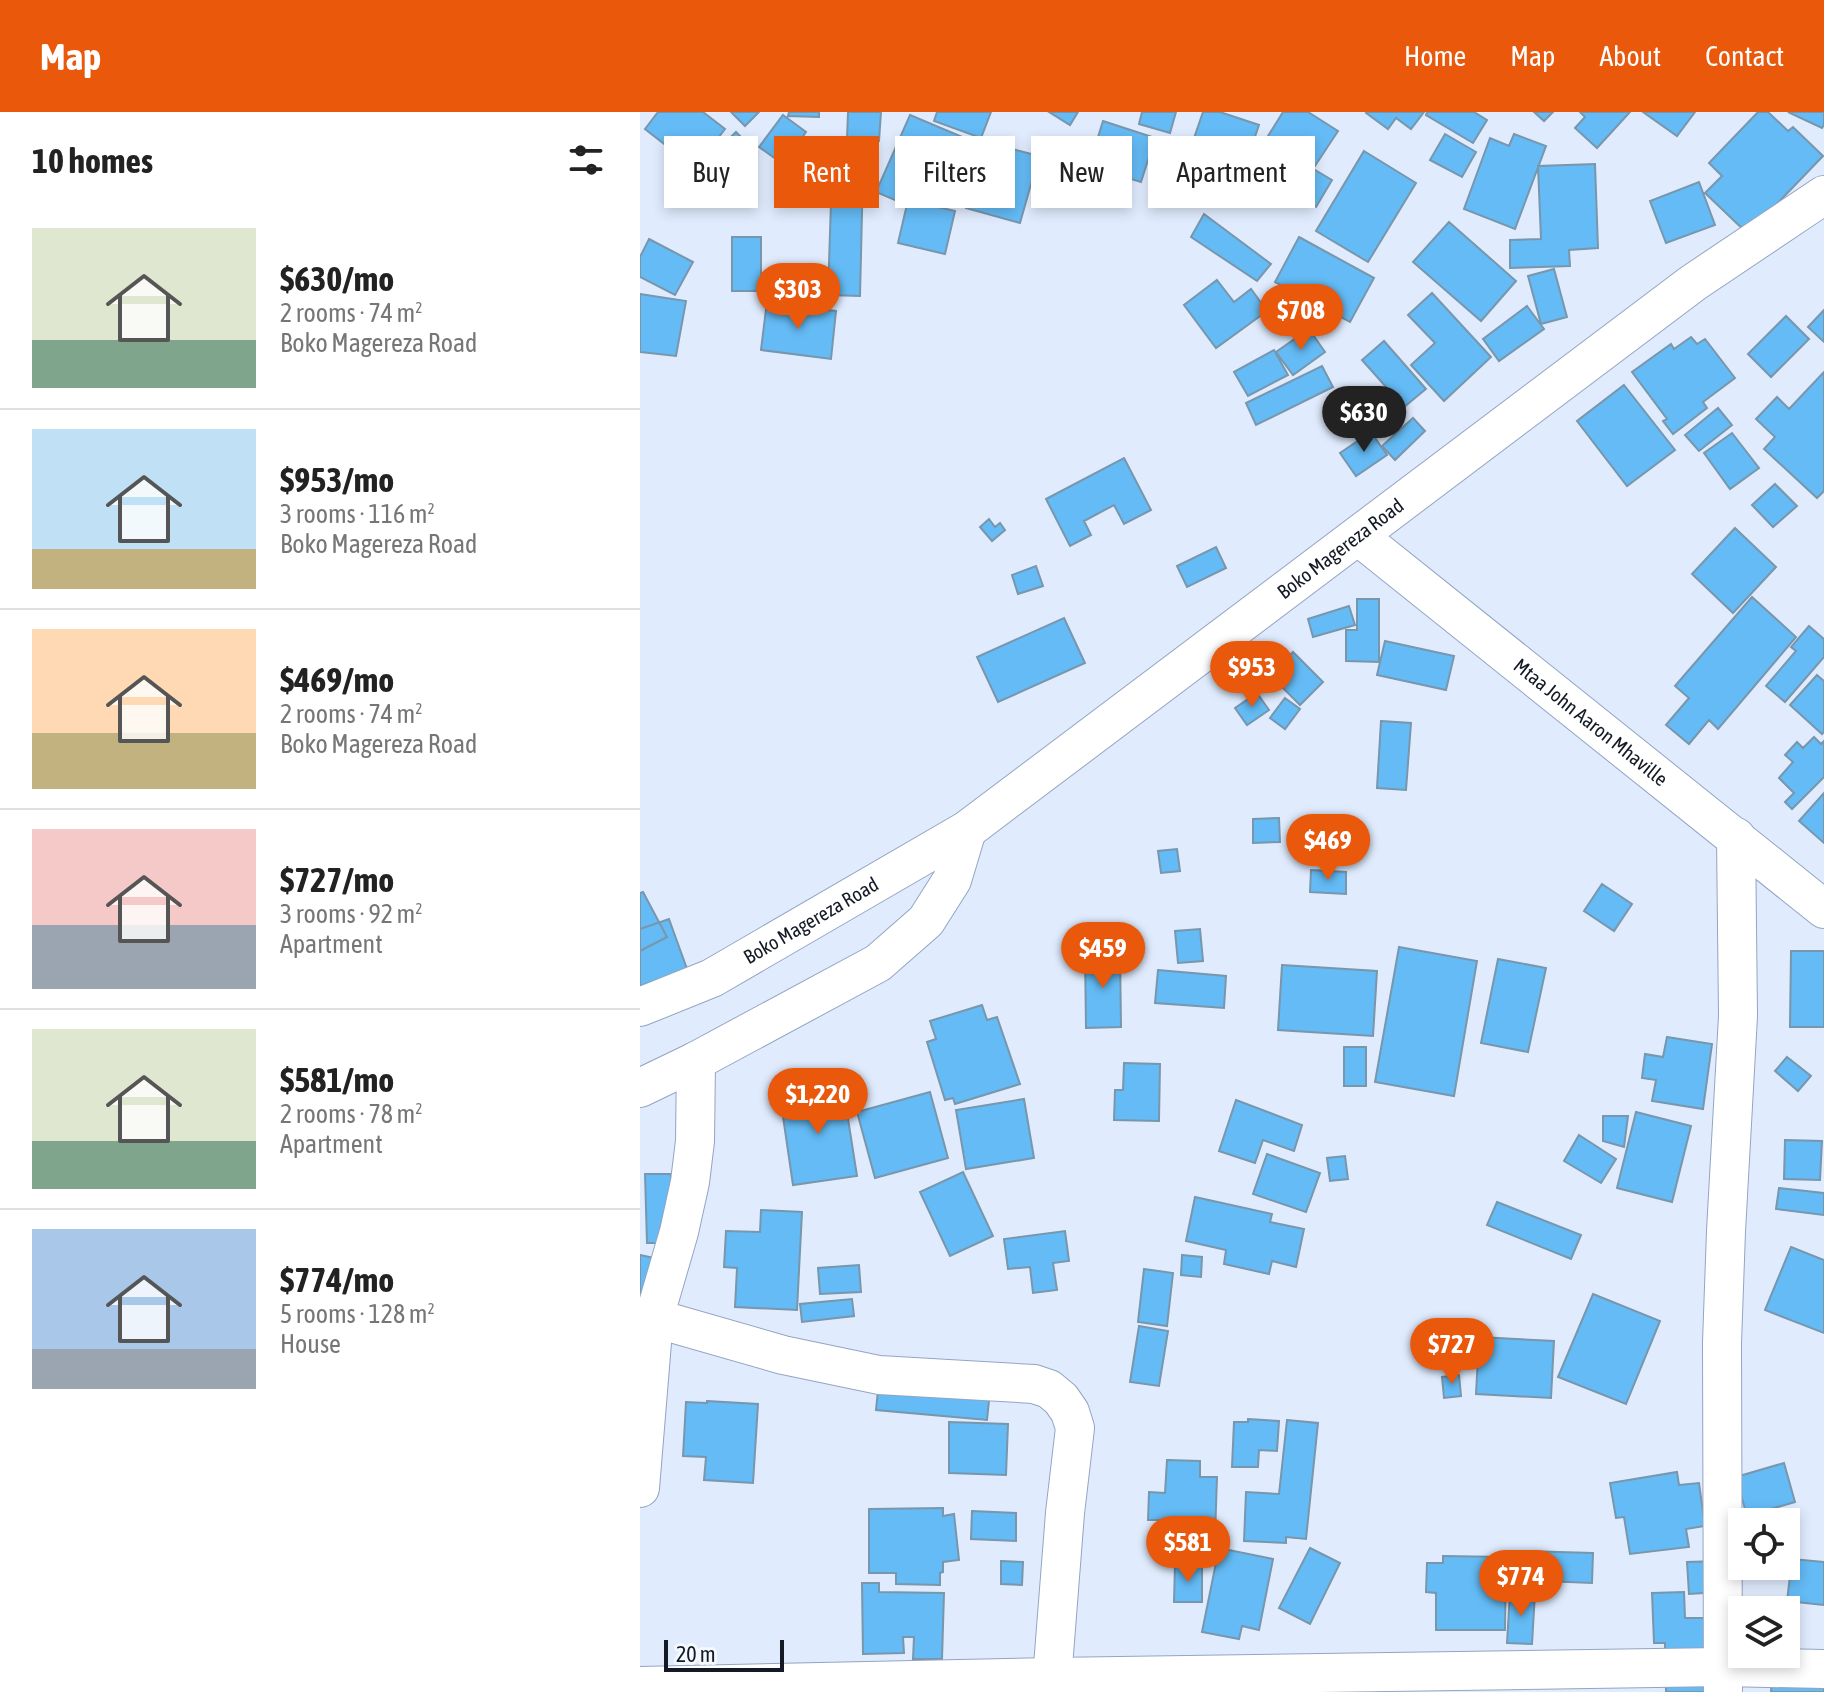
<!DOCTYPE html>
<html lang="en">
<head>
<meta charset="utf-8">
<style>
	:root { --surface:#fff; --page:#f2f2f2; --text:#222; --muted:#767676; --line:#e0e0e0; --accent:#ea580c }
	body { margin:0; font-family:"Asap Condensed",sans-serif; background:var(--page); color:var(--text); height:100vh; display:flex; flex-direction:column; font-size:30px; white-space:nowrap }
	* { box-sizing:border-box; margin:0 }
	p { font-size:26px; color:var(--muted) }
	.icon { flex:none; width:44px; height:44px; fill:none; stroke:currentColor; stroke-width:2; stroke-linecap:round; stroke-linejoin:round }
	.map { position:relative; flex:1; overflow:hidden }
	.sheet { display:flex; flex-direction:column; background:var(--surface); width:640px }
	.sheet>* { flex:none }
	.top-card { position:absolute; left:24px; top:24px; width:760px; height:72px; display:flex; gap:16px }
	.fabs { position:absolute; left:1088px; top:1396px; display:grid; gap:16px }
	.fabs a { display:grid; place-items:center; width:72px; height:72px; border-radius:0px; background:var(--surface); box-shadow:0 4px 12px #0003; font-size:40px }
	.scale { position:absolute; left:24px; bottom:20px; width:120px; box-sizing:border-box; padding-left:8px; border:4px solid #141a25; border-top:0; font-size:22px; line-height:28px; white-space:nowrap; color:#141a25; -webkit-text-stroke:6px #f4f8ff; paint-order:stroke }
	.price { position:absolute; translate:-50% -68px; padding:0 18px; border-radius:28px; background:var(--accent); color:#fff; font-size:26px; line-height:52px; filter:drop-shadow(0 2px 4px #0008) }
	.price::after { content:''; position:absolute; left:50%; top:48px; width:24px; height:18px; margin-left:-12px; background:inherit; clip-path:polygon(0 0,100% 0,50% 100%) }
	.price.on { background:#222; color:#fff }
	ul { padding:0; list-style:none }
	li { display:flex; align-items:center; gap:24px; height:200px; padding:0 32px }
	li+li { border-top:2px solid var(--line) }
	li span { display:grid; place-items:center; flex:none; width:224px; height:160px; border-radius:0px; color:#555 }
	li>.icon { margin-inline-start:auto }
	span .icon { width:96px; height:96px; fill:#fffc; stroke-width:1 }
	li b { font-size:34px }
	h2 { display:flex; justify-content:space-between; align-items:center; height:96px; padding:0 32px; font-size:34px }
	.pill { padding:0 28px; border-radius:0px; background:var(--surface); box-shadow:0 4px 12px #0003; font-size:28px; line-height:72px }
	.pill.on { background:var(--accent); color:#fff }
	header { display:flex; align-items:center; gap:48px; box-sizing:border-box; height:112px; padding:0 40px; background:var(--accent); color:#fff }
	header strong { font-size:38px }
	nav { display:flex; gap:44px; margin-inline-start:auto; font-size:28px }
	main { display:flex; flex:1; min-height:0 }
	.map>svg:first-child { display:block }
</style>
</head>
<body>
<header>
<strong>Map</strong>
<nav><a>Home</a><a>Map</a><a>About</a><a>Contact</a></nav>
</header>
<main>
<section class="sheet">
<h2>10 homes<svg class="icon" aria-label="filters" viewBox="0 0 24 24"><path d="M4 7h16M4 17h16"/><circle cx="9" cy="7" r="2"/><circle cx="15" cy="17" r="2"/></svg></h2>
<ul>
<li><span style="background:linear-gradient(#dfe7d0 70%,#7fa58c 0)"><svg class="icon" aria-label="home" viewBox="0 0 24 24"><path d="M3 11l9-7 9 7M6 9v11h12V9"/></svg></span><div><b>$630/mo</b><p>2 rooms · 74 m²</p><p>Boko Magereza Road</p></div></li>
<li><span style="background:linear-gradient(#bfe0f5 75%,#c2b280 0)"><svg class="icon" aria-label="home" viewBox="0 0 24 24"><path d="M3 11l9-7 9 7M6 9v11h12V9"/></svg></span><div><b>$953/mo</b><p>3 rooms · 116 m²</p><p>Boko Magereza Road</p></div></li>
<li><span style="background:linear-gradient(#ffd9b3 65%,#c2b280 0)"><svg class="icon" aria-label="home" viewBox="0 0 24 24"><path d="M3 11l9-7 9 7M6 9v11h12V9"/></svg></span><div><b>$469/mo</b><p>2 rooms · 74 m²</p><p>Boko Magereza Road</p></div></li>
<li><span style="background:linear-gradient(#f6c9c9 60%,#9aa5b1 0)"><svg class="icon" aria-label="home" viewBox="0 0 24 24"><path d="M3 11l9-7 9 7M6 9v11h12V9"/></svg></span><div><b>$727/mo</b><p>3 rooms · 92 m²</p><p>Apartment</p></div></li>
<li><span style="background:linear-gradient(#dfe7d0 70%,#7fa58c 0)"><svg class="icon" aria-label="home" viewBox="0 0 24 24"><path d="M3 11l9-7 9 7M6 9v11h12V9"/></svg></span><div><b>$581/mo</b><p>2 rooms · 78 m²</p><p>Apartment</p></div></li>
<li><span style="background:linear-gradient(#a9c7e8 75%,#9aa5b1 0)"><svg class="icon" aria-label="home" viewBox="0 0 24 24"><path d="M3 11l9-7 9 7M6 9v11h12V9"/></svg></span><div><b>$774/mo</b><p>5 rooms · 128 m²</p><p>House</p></div></li>
</ul>
</section>
<div class="map">
<svg width="1184" height="1580" viewBox="0 0 1184 1580">
	<rect width="100%" height="100%" fill="#e0ecfe"/>
	<path fill="#64bbf5" stroke="#7896ac" stroke-width="2" d="M18,0H63L85,17L55,56L5,17Z
		M91,0H119L105,14Z
		M149,0H179V5L148,4Z
		M208,0H241L239,29L207,27Z
		M297,0H351L341,26L294,9Z
		M409,0H438L430,13Z
		M502,0H536L530,21L499,12Z
		M563,0H580L619,13L605,54L551,35Z
		M643,0H668L698,19L675,54L628,24Z
		M727,0H784L771,17L756,6L748,17L726,1Z
		M787,0H834L847,8L833,31L786,3Z
		M894,0H913L904,9Z
		M940,0H990L957,36L935,16L945,5Z
		M1003,0H1055L1037,24Z
		M1118,0H1128L1148,19L1153,15L1183,44L1108,122L1065,81L1082,64L1069,51Z
		M1148,0H1184V13L1182,16Z
		M143,3L166,20L143,52L119,35Z
		M270,3L339,32L312,93L270,75L262,91L236,80Z
		M463,9L515,26L501,70L449,54Z
		M96,20L117,41L78,79L57,58Z
		M805,22L836,40L822,65L790,48Z
		M874,22L906,34L875,117L824,97L850,26L869,34Z
		M345,30L399,44L380,111L326,96Z
		M633,33L692,68L676,95L617,61Z
		M724,39L776,71L728,150L676,119Z
		M955,52L958,136L929,138L930,154L870,156V128L901,127L898,54Z
		M192,59L223,60L220,184L188,183Z
		M1059,70L1075,113L1026,131L1010,89Z
		M268,88L315,99L305,142L258,131Z
		M564,102L631,152L617,169L551,125Z
		M809,110L876,169L841,209L773,150Z
		M92,125H121V179H92Z
		M659,125L734,166L710,210L635,170Z
		M9,127L53,150L35,183L0,165V145Z
		M914,157L927,205L901,212L888,164Z
		M577,168L594,190L611,177L627,199L576,236L544,193Z
		M792,181L851,245L804,289L771,253L795,231L768,203Z
		M0,182L46,189L36,244L0,240Z
		M127,189L157,193L156,201L168,202V196L196,199L191,247L121,238Z
		M887,194L904,217L859,249L843,227Z
		M1184,198V230L1168,215Z
		M1146,204L1169,227L1131,265L1108,242Z
		M669,217L685,240L653,263L636,240Z
		M1051,225L1057,232L1065,227L1095,266L1063,290L1067,296L1033,322L1023,309L1027,307L992,260L1031,232L1034,237Z
		M744,229L786,277L764,295L722,248Z
		M634,238L648,263L608,284L594,260Z
		M682,254L693,275L616,313L606,291Z
		M1184,260V379L1177,386L1124,337L1135,325L1116,307L1137,285L1149,297Z
		M984,273L1035,338L987,374L937,309Z
		M1078,296L1092,313L1059,339L1045,323Z
		M773,306L785,319L755,348L742,334Z
		M731,320L747,343L716,364L700,341Z
		M1092,321L1119,356L1090,377L1064,341Z
		M484,346L511,398L484,412L474,393L444,409L451,423L430,434L406,387Z
		M1135,372L1157,394L1133,415L1112,393Z
		M349,407L355,415L360,411L365,418L352,429L340,415Z
		M1095,416L1136,455L1093,501L1052,462Z
		M576,435L586,456L547,475L537,454Z
		M396,454L403,474L378,482L372,463Z
		M1112,485L1156,525L1078,617L1069,608L1049,632L1026,613L1049,586L1035,574Z
		M717,487H739V550L706,549V518H717Z
		M709,494L715,513L673,525L668,507Z
		M424,506L445,551L358,590L337,545Z
		M1169,514L1184,527V545L1145,590L1126,574L1156,539L1151,535Z
		M745,529L814,544L806,578L737,563Z
		M653,540L683,570L660,593L641,574L644,571L633,560Z
		M1177,563L1184,569V620L1182,622L1150,593Z
		M617,581L629,598L607,613L595,596Z
		M645,586L660,597L645,617L630,606Z
		M741,609L771,611L766,678L737,676Z
		M1174,625L1181,632L1184,629V665L1152,697L1145,690L1154,681L1139,666L1153,650L1145,643L1157,630L1163,636Z
		M1184,681V731L1159,709Z
		M639,706L640,730L613,731V707Z
		M537,737L540,759L521,761L518,739Z
		M671,758L706,760V782L670,780Z
		M962,772L992,792L974,819L944,799Z
		M3,780L27,825L0,839V781Z
		M29,807L47,857L0,874V817Z
		M560,817L563,849L538,851L535,819Z
		M759,835L837,849L814,984L735,970Z
		M1151,839H1184V915H1150Z
		M445,840H480L481,915L446,916Z
		M858,847L906,856L888,940L841,931Z
		M642,853L737,859L733,924L638,918Z
		M518,858L586,864L584,896L515,891Z
		M342,893L347,908L357,905L380,972L315,992L313,986L305,988L287,930L296,927L290,909Z
		M1027,925L1072,932L1063,997L1012,989L1016,968L1002,966L1005,942L1023,945Z
		M704,935H726V974H704Z
		M1147,945L1171,964L1158,979L1135,959Z
		M484,951L520,952L519,1009L474,1008L475,978H483Z
		M203,975L217,1064L153,1073L140,984Z
		M290,980L308,1046L235,1066L217,1000Z
		M384,987L394,1046L326,1057L316,998Z
		M596,988L662,1013L654,1039L623,1028L615,1051L579,1039Z
		M996,1000L1051,1014L1032,1090L977,1076Z
		M963,1004H988L984,1035L963,1029Z
		M939,1023L976,1047L961,1071L924,1049Z
		M1145,1028L1182,1029L1180,1068L1144,1067Z
		M627,1042L680,1061L666,1100L613,1082Z
		M705,1044L708,1067L690,1069L687,1046Z
		M323,1060L353,1124L310,1144L280,1080Z
		M5,1062H31L33,1131H7Z
		M1139,1076L1184,1081V1103L1136,1097Z
		M555,1085L632,1102L630,1110L664,1117L656,1155L632,1149L629,1162L584,1152L586,1138L546,1129Z
		M857,1090L941,1123L931,1147L847,1113Z
		M121,1098L162,1100L157,1198L95,1195L97,1156L84,1155L86,1119L120,1120Z
		M425,1119L429,1149L413,1151L417,1178L393,1181L390,1155L368,1157L364,1127Z
		M1151,1135L1184,1148V1221L1125,1198Z
		M0,1143L19,1147L0,1211Z
		M542,1143L562,1145L561,1165L541,1163Z
		M219,1153L221,1180L180,1182L178,1156Z
		M504,1157L533,1161L527,1214L498,1210Z
		M953,1182L1020,1209L986,1292L918,1265Z
		M212,1187L214,1204L162,1210L160,1192Z
		M499,1214L528,1219L519,1274L490,1270Z
		M839,1225L914,1229L911,1286L836,1282Z
		M819,1263L821,1284L804,1286L802,1265Z
		M239,1268L350,1279L347,1308L236,1298Z
		M67,1289L118,1292L113,1371L64,1368L66,1345L43,1344L46,1290L67,1291Z
		M608,1307L639,1309L637,1339L619,1338L618,1355H592L594,1310H608Z
		M647,1308L678,1311L666,1427L646,1425V1431L604,1429L606,1380L639,1382Z
		M309,1310L368,1312L366,1363L309,1361Z
		M527,1348L560,1349V1365H577L575,1424L536,1422L537,1413L523,1412V1408H508L509,1380L525,1381Z
		M1144,1351L1155,1390L1107,1404L1096,1365Z
		M1037,1360L1039,1373L1059,1371L1065,1414L1046,1417L1049,1435L990,1442L984,1405L976,1406L970,1371Z
		M303,1396V1404L314,1402L319,1448L303,1450V1460L300,1461V1473L256,1472V1461H229V1397Z
		M332,1399L376,1401V1429L331,1427Z
		M579,1436L633,1447L619,1518L602,1514L599,1527L562,1520Z
		M670,1436L700,1451L670,1512L639,1496Z
		M880,1439L953,1441L952,1471L879,1468Z
		M803,1444L866,1445L865,1518H796V1481L786,1480L787,1451H803Z
		M1152,1447L1184,1450V1493L1147,1489Z
		M361,1449L383,1450L382,1473L361,1472Z
		M1078,1449L1080,1480L1049,1482L1047,1450Z
		M535,1453H562V1490H534Z
		M222,1471H239V1480L304,1481L302,1547H273L274,1525H263L264,1541L223,1542Z
		M870,1480L895,1481L892,1532L867,1531Z
		M1044,1480L1045,1506H1076V1543L1025,1545V1531H1014L1012,1481Z
		M1026,1560L1076,1561V1580H1026Z
		M1132,1560L1184,1564V1580H1131Z"/>
	<g fill="none" stroke-linecap="round" stroke-linejoin="round">
		<g stroke="#93a5c2" stroke-width="40">
			<g id="minor">
				<path id="s1" d="M718,424L1184,797"/>
				<path id="s2" d="M0,895L72,866L327,718L1053,171L1184,83"/>
				<path d="M0,976L56,949L238,851L286,809L312,768L327,718"/>
				<path d="M14,1206L143,1243L239,1263L394,1272L409,1277L421,1287L430,1300L435,1316L425,1401L411,1580"/>
				<path d="M0,1376L14,1206L39,1120L50,1070L55,1029L56,949"/>
				<path d="M0,1574L411,1565L1082,1555L1184,1557"/>
				<path d="M1083,1578L1082,1231L1086,1119L1098,904L1096,725"/>
			</g>
		</g>
		<use href="#minor" stroke="#fff" stroke-width="38"/>
	</g>
	<g text-anchor="middle" stroke-width="8" stroke-linejoin="round" paint-order="stroke">
		<g font-size="20" fill="#141a25" stroke="#f4f8ff">
			<text dy="7" stroke="none"><textPath href="#s2" startOffset="840">Boko Magereza Road</textPath></text>
			<text dy="7" stroke="none"><textPath href="#s1" startOffset="298">Mtaa John Aaron Mhaville</textPath></text>
			<text dy="7" stroke="none"><textPath href="#s2" startOffset="192">Boko Magereza Road</textPath></text>
		</g>
	</g>
</svg>
<div class="fabs">
<a><svg class="icon" aria-label="locate" viewBox="0 0 24 24"><circle cx="12" cy="12" r="6"/><path d="M12 2v4M12 18v4M2 12h4M18 12h4"/></svg></a>
<a><svg class="icon" aria-label="layers" viewBox="0 0 24 24"><path d="M12 4l9 5-9 5-9-5zM3 14l9 5 9-5"/></svg></a>
</div>
<div class="scale">20 m</div>
<b class="price" style="left:158px;top:219px">$303</b>
<b class="price" style="left:661px;top:240px">$708</b>
<b class="price on" style="left:724px;top:342px">$630</b>
<b class="price" style="left:612px;top:597px">$953</b>
<b class="price" style="left:688px;top:770px">$469</b>
<b class="price" style="left:463px;top:878px">$459</b>
<b class="price" style="left:178px;top:1024px">$1,220</b>
<b class="price" style="left:812px;top:1274px">$727</b>
<b class="price" style="left:548px;top:1472px">$581</b>
<b class="price" style="left:881px;top:1506px">$774</b>
<div class="top-card">
<a class="pill">Buy</a>
<a class="pill on">Rent</a>
<a class="pill">Filters</a>
<a class="pill">New</a>
<a class="pill">Apartment</a>
</div>
</div>
</main>
</body>
</html>
